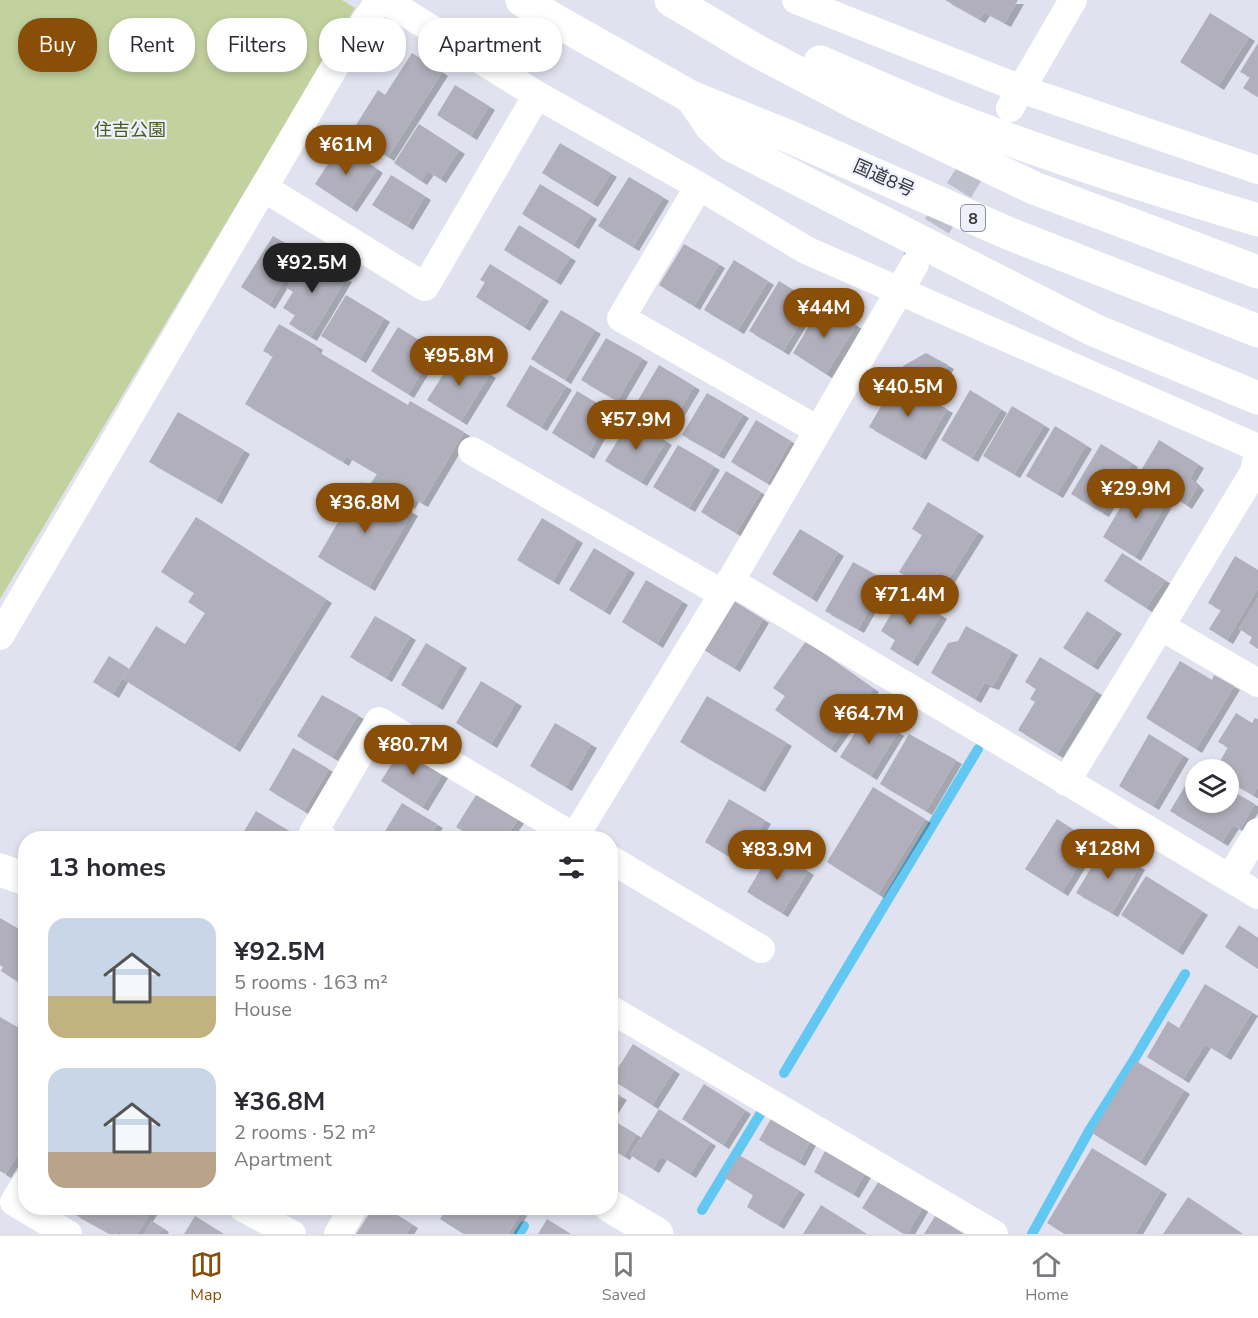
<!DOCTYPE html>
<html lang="en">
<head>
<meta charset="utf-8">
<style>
	:root { --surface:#fff; --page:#f7f7f7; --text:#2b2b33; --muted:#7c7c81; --line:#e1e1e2; --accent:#894e08 }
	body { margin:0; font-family:"Nunito Sans","Noto Sans JP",sans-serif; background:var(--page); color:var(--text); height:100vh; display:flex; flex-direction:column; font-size:22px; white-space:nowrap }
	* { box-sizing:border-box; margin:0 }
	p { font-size:20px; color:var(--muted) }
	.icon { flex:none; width:33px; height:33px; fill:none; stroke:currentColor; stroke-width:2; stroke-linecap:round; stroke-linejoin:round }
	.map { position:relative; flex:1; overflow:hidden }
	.side { position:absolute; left:18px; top:831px; width:600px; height:384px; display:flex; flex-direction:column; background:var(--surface); border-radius:24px; box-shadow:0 3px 9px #0003 }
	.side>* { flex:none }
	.guide { position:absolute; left:18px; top:18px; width:600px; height:54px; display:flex; gap:12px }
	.controls { position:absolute; left:1185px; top:759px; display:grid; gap:12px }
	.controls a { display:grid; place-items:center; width:54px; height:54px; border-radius:50%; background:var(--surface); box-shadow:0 3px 9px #0003; font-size:30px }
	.price { position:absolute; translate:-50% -51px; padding:0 14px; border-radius:21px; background:var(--accent); color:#fff; font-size:20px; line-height:39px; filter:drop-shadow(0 2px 3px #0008) }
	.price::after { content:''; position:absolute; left:50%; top:36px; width:18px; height:14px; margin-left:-9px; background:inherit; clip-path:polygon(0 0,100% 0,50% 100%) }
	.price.active { background:#222; color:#fff }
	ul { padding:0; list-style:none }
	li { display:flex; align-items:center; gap:18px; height:150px; padding:0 30px }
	li span { display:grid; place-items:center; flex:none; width:168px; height:120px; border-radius:18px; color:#555 }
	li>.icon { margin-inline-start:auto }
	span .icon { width:72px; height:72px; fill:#fffc; stroke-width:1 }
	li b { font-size:26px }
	h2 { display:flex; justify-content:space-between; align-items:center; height:72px; padding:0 30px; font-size:26px }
	.pill { padding:0 21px; border-radius:24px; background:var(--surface); box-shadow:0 3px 9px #0003; font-size:21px; line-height:54px }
	.pill.active { background:var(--accent); color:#fff }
	.tab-bar { display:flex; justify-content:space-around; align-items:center; height:84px; border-top:2px solid var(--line); background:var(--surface); font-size:16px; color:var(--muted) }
	.tab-bar a { display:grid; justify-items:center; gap:3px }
	.tab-bar .active { color:var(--accent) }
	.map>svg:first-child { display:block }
</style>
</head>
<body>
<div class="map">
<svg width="1258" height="1234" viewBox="0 0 1258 1234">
	<defs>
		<filter id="shadow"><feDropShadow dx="6" dy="4" stdDeviation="0" flood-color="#0004"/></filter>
	</defs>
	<rect width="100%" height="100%" fill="#e0e3ef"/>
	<path fill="#c1d29f" d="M0,0H342L355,8L0,599Z"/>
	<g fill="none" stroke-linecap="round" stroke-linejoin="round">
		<path stroke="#62c7f1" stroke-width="10" d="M784,1073L978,749
			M702,1210L762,1111
			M519,1234L524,1226
			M1032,1234L1089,1131L1132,1063L1185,974"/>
	</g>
	<path fill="#b1afbb" filter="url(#shadow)" d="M945,0H1018L1005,23L984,12L979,19Z
		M1210,13L1249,37L1218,86L1180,62Z
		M1258,43V97L1243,88L1250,77L1240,72Z
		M412,53L442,72L388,157L351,133L378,90L385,95Z
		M455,85L489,106L471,136L437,115Z
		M419,124L459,150L440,179L428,171L421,181L394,163Z
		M560,143L611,173L592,203L542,173Z
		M341,144L377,169L351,208L315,184Z
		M391,175L425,196L407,226L372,205Z
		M629,177L663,197L633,247L598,226Z
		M540,184L591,215L573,245L522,214Z
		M519,225L570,257L555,281L504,250Z
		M273,236L301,252L269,305L241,287Z
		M684,244L719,264L694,306L659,285Z
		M307,255L346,278L311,337L289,324L295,315L283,308L293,292L287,288Z
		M734,260L768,281L738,330L704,310Z
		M490,264L543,297L524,327L476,297L485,282L480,280Z
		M779,281L813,302L783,351L749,331Z
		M346,295L384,318L360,359L321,336Z
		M822,304L856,325L826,374L793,353Z
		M561,310L595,330L565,380L531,359Z
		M279,324L317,346L315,350L408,405L410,401L464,432L422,503L413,498L409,505L371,483L377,474L346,456L343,462L245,404L273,356L263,351Z
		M398,327L435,350L408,394L371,371Z
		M606,338L642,358L617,401L581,380Z
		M926,353L948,365L940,378L950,385L941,398L898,374L903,366Z
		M456,354L490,374L461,421L427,400Z
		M530,365L566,386L541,427L506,406Z
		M659,365L694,386L669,428L634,407Z
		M896,380L947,409L920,456L869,427Z
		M970,390L1001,409L972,458L941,440Z
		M577,391L612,412L588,455L552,433Z
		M707,393L743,414L718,455L682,435Z
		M1012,406L1044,425L1014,474L983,456Z
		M178,412L244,450L216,500L149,462Z
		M630,420L666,441L641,482L605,461Z
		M756,420L791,441L767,483L731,462Z
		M1055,426L1086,445L1057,494L1026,476Z
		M1159,440L1198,464L1190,478L1198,486L1186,505L1139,474Z
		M1101,444L1132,463L1103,513L1071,494Z
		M678,445L714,466L689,508L653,487Z
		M726,471L761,492L736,533L701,512Z
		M361,482L412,512L369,587L318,557Z
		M1148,483L1170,496L1135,557L1103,537L1126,498L1136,504Z
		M928,502L978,532L938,596L899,572L922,535L912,529Z
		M196,517L326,599L234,748L123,679L156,626L185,644L205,613L188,602L194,593L161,572Z
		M542,518L577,539L553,581L517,560Z
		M800,529L838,552L811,598L772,574Z
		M594,548L629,569L604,611L569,590Z
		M1122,553L1165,580L1146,608L1104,581Z
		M1235,556L1258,570V588L1227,640L1209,629L1221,610L1208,603Z
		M853,562L886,580L858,629L825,611Z
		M646,580L682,601L657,644L622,622Z
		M904,592L941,615L912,662L890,649L895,640L881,631Z
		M1258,598V649L1249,643L1252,637L1239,629Z
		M734,601L763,619L734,668L704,650Z
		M1087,611L1116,630L1092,666L1063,648Z
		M375,616L410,636L386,678L350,657Z
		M966,626L1012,651L993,686L984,683L975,699L931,673L948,643L958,641Z
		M806,641L873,688L830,749L775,710L785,696L773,688Z
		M426,643L461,664L437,706L401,685Z
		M109,656L128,668L113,694L93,682Z
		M1040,657L1096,691L1057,754L1018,730L1035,702L1030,699L1036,689L1025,682Z
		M1180,661L1212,680L1214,675L1234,686L1196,749L1146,718Z
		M481,681L516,702L491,744L456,723Z
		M322,695L358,715L332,757L297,736Z
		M707,696L786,742L759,788L680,742Z
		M1236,713L1252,723L1255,718L1258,719V787L1253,795L1228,781V770H1215L1228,747L1218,742Z
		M867,714L898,732L871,776L840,757Z
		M555,723L591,744L566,787L530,766Z
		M909,734L956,760L926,811L880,784Z
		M1149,734L1183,755L1153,806L1119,786Z
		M403,746L444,771L422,807L381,781Z
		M293,748L329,769L304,811L269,790Z
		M1190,778L1196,782V802H1228L1229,789L1255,804L1240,829L1233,825L1222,842L1170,811Z
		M873,787L925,819L878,894L827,862Z
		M478,792L519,818L505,838H474L456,827Z
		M729,799L765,820L740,863L705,842Z
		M402,803L437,824L429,838H381Z
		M256,811L291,832L288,838H240Z
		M1057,819L1093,842L1062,892L1025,869Z
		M1104,846L1139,866L1112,913L1076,893Z
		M772,850L808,871L782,913L747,892Z
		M1146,876L1202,911L1177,951L1121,915Z
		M0,918L26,933V987L1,971L3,967L0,965Z
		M1239,925L1258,938V969L1225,947Z
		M1205,984L1252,1012L1225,1056L1205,1044L1183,1079L1147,1057L1168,1021L1179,1028Z
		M0,1017L26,1032V1142L5,1174L0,1171Z
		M633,1044L674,1070L652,1105L611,1079Z
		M1136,1061L1184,1090L1140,1162L1092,1133Z
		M704,1084L745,1110L723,1145L682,1119Z
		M610,1090L621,1096L610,1113Z
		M659,1109L710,1142L690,1174L661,1156L653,1169L630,1155Z
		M772,1117L811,1140L799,1162L759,1140Z
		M616,1122L636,1134L624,1156L610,1148V1130Z
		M1092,1148L1161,1190L1135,1234H1065L1047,1223Z
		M826,1149L866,1172L853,1194L814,1172Z
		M739,1155L799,1190L778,1225L747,1207L753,1195L725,1178Z
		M882,1176L925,1203L907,1234H904L862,1208Z
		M1188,1197L1243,1234H1163Z
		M821,1205L867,1234H803Z
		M78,1208H153L137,1234H123L119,1231L117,1234H110L74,1214Z
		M373,1208H386L412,1224L406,1234H356Z
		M447,1208H514L521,1212L508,1234H464L440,1219Z
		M195,1216L224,1234H184Z
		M935,1216L964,1234H924Z
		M547,1219L571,1234H538Z
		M152,1221L163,1228L159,1234H144Z"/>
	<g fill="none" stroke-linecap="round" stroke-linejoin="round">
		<path stroke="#bec0cb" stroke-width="28" stroke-dasharray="28 14" stroke-linecap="butt" d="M915,262L988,143"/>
		<path stroke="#fff" stroke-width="28" d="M385,0L537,95L699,186L806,250L1258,448
			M796,0L1021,89L1258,170
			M1010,108L1073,0
			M699,186L621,318L818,430
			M264,188L425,287L537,95
			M472,451L723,594
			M730,581L1258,895
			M1160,626L1258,683
			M0,636L344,51L380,0
			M1066,782L1254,472L1258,453
			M323,838L313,833L379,721L576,838
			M574,838L723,594L915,264
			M610,859L761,949
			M1230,878L1258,832
			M610,1009L994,1234
			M26,1183L14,1202L68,1234
			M243,1208L292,1234
			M338,1234L353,1208"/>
		<path stroke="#fff" stroke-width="33" d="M0,870L26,879
			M610,1206L657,1234"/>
		<path stroke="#fff" stroke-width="33" d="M522,0L553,19L691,97L790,137L1010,234L1258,331
			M671,0L755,50L852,101L1034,188L1258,272
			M820,62C860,79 901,98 942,114C1045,155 1151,188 1258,220
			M692,98L711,126L731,145L1094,330L1258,398"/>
	</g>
	<g text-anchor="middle" stroke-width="4.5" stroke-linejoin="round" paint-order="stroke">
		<rect fill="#eef0fd" stroke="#6c6e74" stroke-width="1.5" x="961" y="205" width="24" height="26" rx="4.5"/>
		<g font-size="16" font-weight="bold" fill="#35363a">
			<text x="973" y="224">8</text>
		</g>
		<g font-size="18" fill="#49591f" stroke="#eef0fd">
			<text x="130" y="136">住吉公園</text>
		</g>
		<g font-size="18" fill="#35363a" stroke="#eef0fd">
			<text transform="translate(884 178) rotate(24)" y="6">国道8号</text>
		</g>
	</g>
</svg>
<div class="controls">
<a><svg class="icon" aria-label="layers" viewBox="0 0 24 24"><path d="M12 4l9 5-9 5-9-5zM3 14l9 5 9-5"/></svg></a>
</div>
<b class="price" style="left:346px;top:176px">¥61M</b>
<b class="price active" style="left:312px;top:294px">¥92.5M</b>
<b class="price" style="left:824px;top:339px">¥44M</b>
<b class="price" style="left:459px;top:387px">¥95.8M</b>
<b class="price" style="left:908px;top:418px">¥40.5M</b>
<b class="price" style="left:636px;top:451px">¥57.9M</b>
<b class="price" style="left:1136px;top:520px">¥29.9M</b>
<b class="price" style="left:365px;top:534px">¥36.8M</b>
<b class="price" style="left:910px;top:626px">¥71.4M</b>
<b class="price" style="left:869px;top:745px">¥64.7M</b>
<b class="price" style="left:413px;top:776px">¥80.7M</b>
<b class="price" style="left:1108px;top:880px">¥128M</b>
<b class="price" style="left:777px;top:881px">¥83.9M</b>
<div class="guide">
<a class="pill active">Buy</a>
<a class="pill">Rent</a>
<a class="pill">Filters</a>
<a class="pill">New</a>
<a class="pill">Apartment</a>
</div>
<section class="side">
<h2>13 homes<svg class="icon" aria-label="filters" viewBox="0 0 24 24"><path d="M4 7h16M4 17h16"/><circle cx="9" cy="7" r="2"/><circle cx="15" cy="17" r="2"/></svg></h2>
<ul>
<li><span style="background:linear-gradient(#c9d6e8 65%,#c2b280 0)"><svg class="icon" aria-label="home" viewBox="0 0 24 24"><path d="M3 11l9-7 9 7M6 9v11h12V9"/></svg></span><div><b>¥92.5M</b><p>5 rooms · 163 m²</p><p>House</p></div></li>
<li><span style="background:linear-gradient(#c9d6e8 70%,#b9a48a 0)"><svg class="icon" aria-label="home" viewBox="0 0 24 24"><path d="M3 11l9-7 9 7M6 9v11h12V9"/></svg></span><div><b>¥36.8M</b><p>2 rooms · 52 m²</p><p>Apartment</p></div></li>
</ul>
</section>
</div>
<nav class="tab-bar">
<a class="active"><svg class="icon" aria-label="map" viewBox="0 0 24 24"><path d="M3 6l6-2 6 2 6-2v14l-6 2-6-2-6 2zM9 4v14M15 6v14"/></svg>Map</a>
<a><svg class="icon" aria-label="saved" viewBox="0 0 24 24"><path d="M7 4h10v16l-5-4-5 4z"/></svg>Saved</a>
<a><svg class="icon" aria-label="home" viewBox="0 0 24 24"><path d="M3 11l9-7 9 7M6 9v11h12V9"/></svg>Home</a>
</nav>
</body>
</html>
